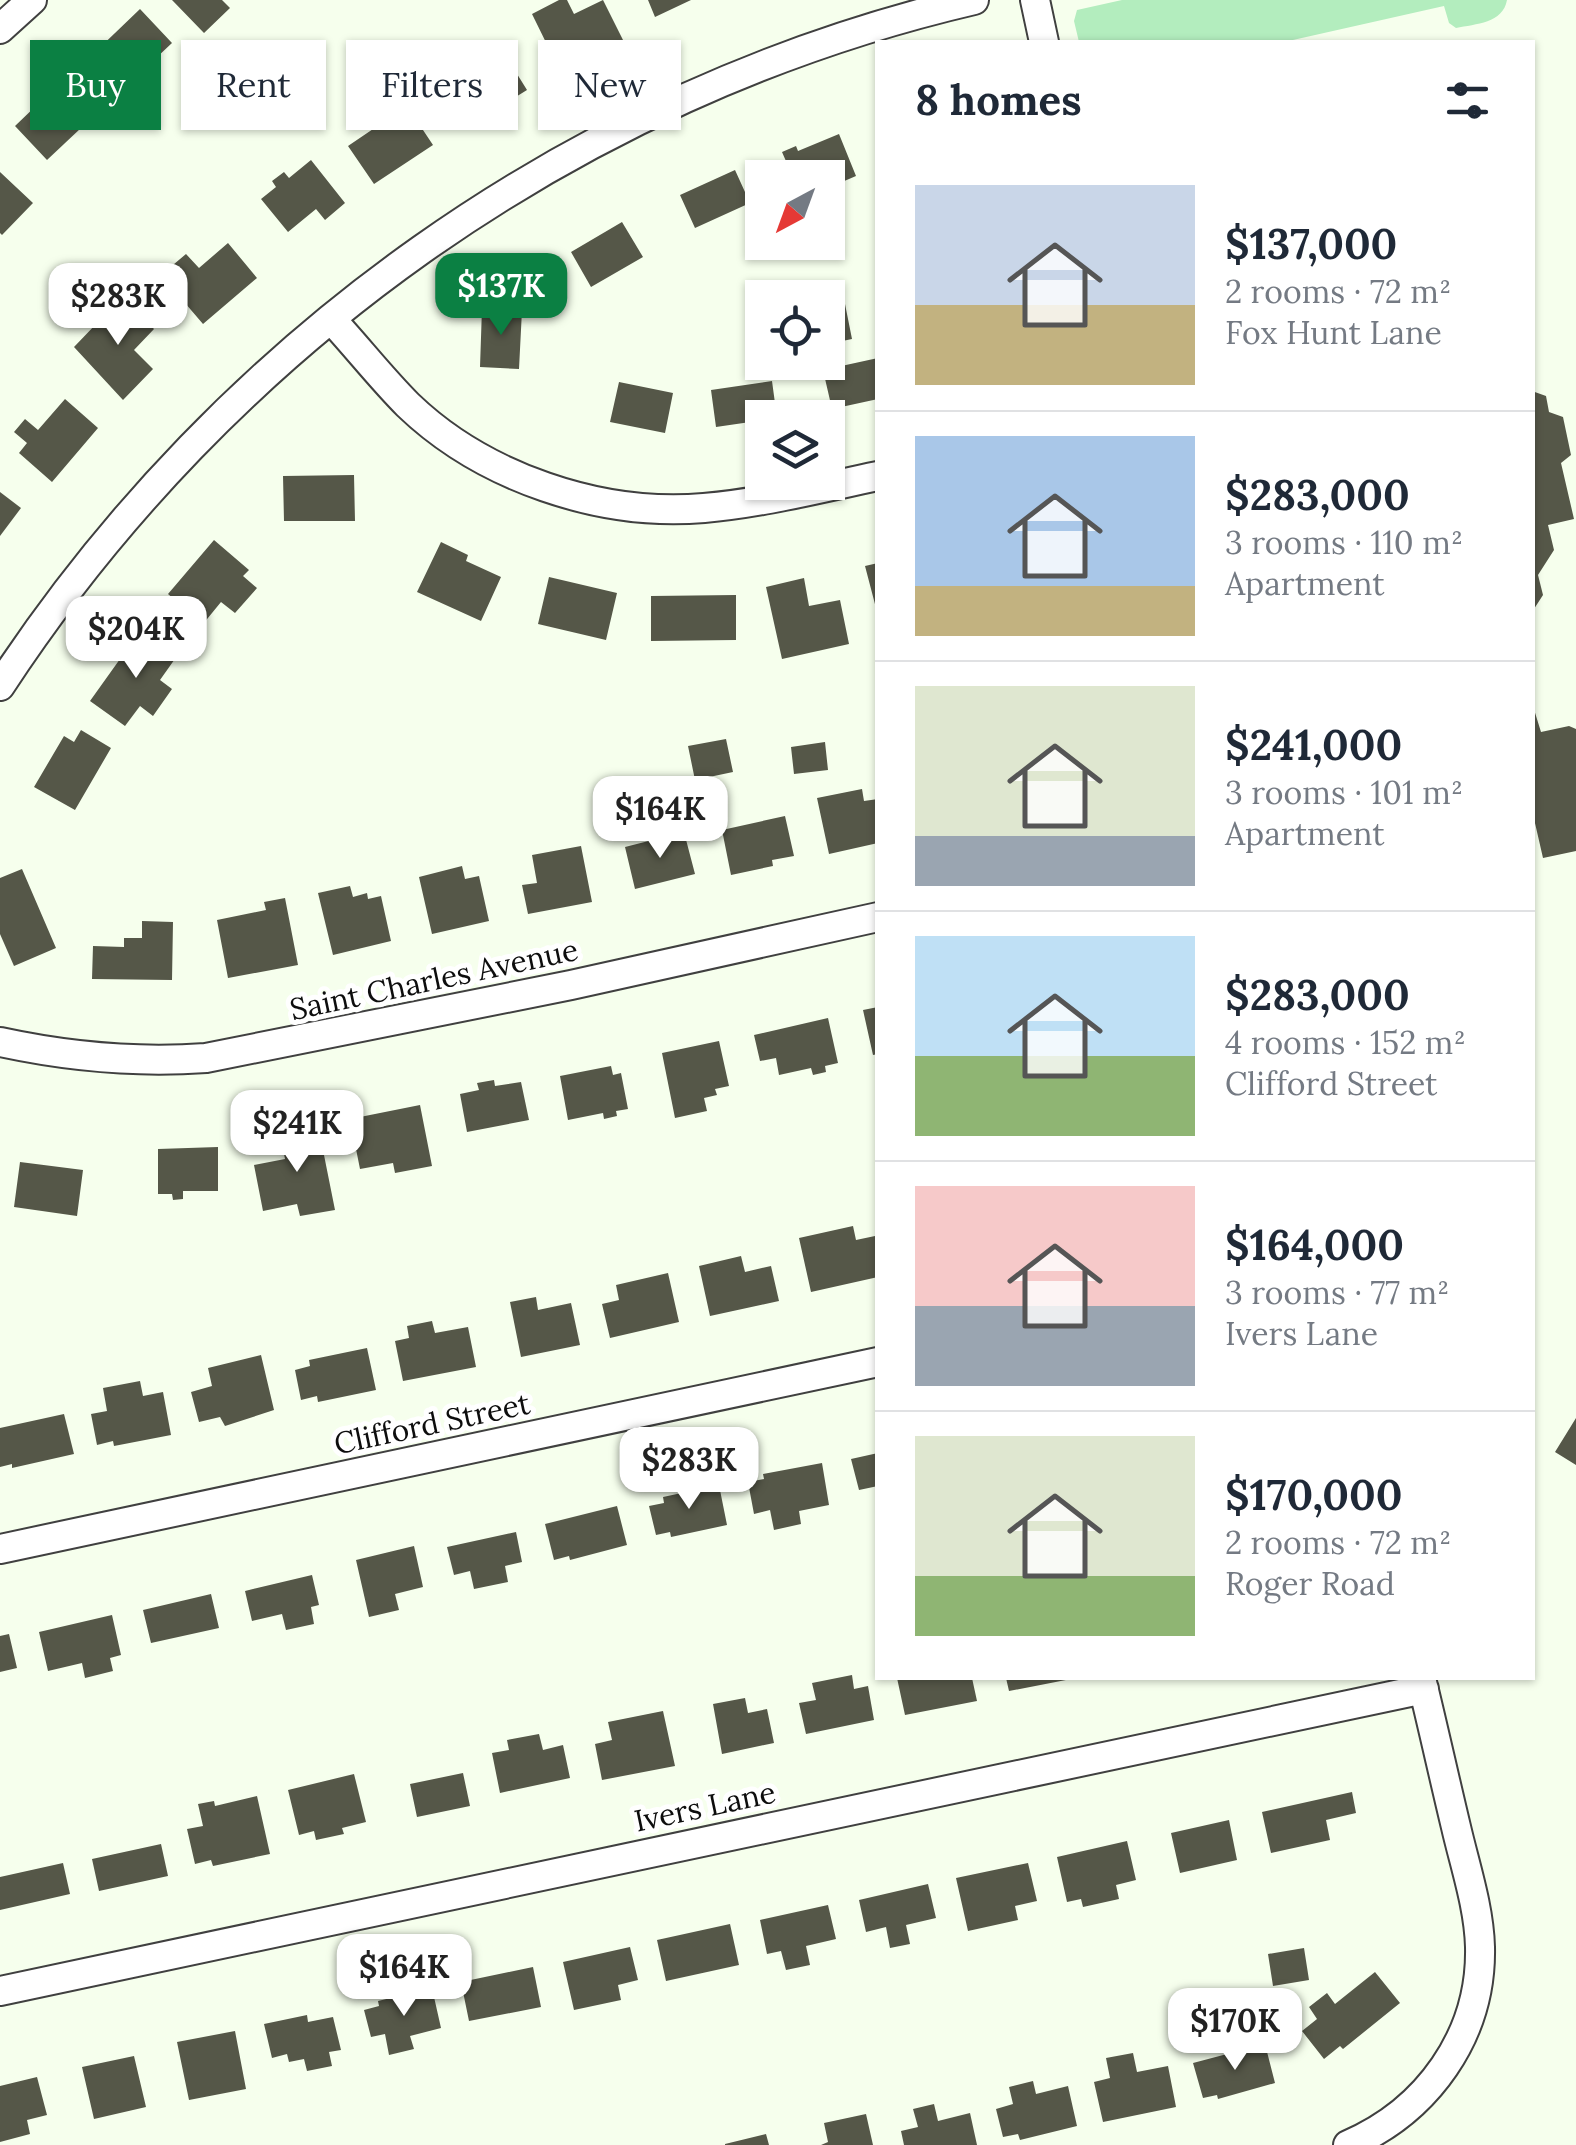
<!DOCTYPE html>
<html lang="en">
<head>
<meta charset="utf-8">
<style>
	:root { --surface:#fff; --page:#f2f2f3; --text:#1f2937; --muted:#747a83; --line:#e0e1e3; --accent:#0b8043 }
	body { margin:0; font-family:Lora,serif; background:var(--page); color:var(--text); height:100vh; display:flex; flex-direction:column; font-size:38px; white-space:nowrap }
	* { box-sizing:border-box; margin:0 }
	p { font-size:32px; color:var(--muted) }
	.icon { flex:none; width:55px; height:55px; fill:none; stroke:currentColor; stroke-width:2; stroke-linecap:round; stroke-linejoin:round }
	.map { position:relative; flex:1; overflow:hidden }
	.sheet { position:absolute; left:875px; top:40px; width:660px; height:1640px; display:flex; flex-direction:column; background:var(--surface); border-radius:0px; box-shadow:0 2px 8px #0004 }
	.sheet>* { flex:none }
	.hud { position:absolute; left:30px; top:40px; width:695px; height:90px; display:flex; gap:20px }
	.needle { width:65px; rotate:221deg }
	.buttons { position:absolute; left:745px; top:160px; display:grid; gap:20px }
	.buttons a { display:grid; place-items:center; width:100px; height:100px; border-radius:0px; background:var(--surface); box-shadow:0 2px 8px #0004; font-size:50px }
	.price { position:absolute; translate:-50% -85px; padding:0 22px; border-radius:20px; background:#fff; color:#222; font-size:32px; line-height:65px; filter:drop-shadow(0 2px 5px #0008) }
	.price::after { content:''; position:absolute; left:50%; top:60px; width:30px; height:22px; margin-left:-15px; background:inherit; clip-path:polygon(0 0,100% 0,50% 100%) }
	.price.active { background:var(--accent); color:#fff }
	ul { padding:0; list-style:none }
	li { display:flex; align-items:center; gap:30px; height:250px; padding:0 40px }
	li+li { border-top:2px solid var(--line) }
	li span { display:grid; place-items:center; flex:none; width:280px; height:200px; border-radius:0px; color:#555 }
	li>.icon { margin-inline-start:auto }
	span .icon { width:120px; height:120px; fill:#fffc; stroke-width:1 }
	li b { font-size:42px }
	h2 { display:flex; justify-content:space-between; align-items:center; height:120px; padding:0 40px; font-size:42px }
	.tag { padding:0 35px; border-radius:0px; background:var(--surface); box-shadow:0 2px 8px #0004; font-size:35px; line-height:90px }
	.tag.active { background:var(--accent); color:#fff }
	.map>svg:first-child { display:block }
</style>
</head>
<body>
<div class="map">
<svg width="1576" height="2145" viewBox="0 0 1576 2145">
	<rect width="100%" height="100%" fill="#f6ffed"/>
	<path fill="#b3edbe" d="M1122,0H1507C1503,23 1476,24 1456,28L1449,23L1444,6L1284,42H1079L1074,21L1077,10Z"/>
	<path fill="#555748" d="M172,0H222L230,8L204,33Z
		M559,0H567L574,14L603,0L623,40L560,71L532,14Z
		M648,0H691L655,17Z
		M140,9L172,43L122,90L90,57Z
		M497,42L527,90L485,116L482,109L469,117L453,91L466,83L456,67Z
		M65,78L98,112L47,160L15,126Z
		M407,106L433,145L374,184L348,146Z
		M839,134L856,176L828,188V178H808L805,169L792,175L782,152L796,146L798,151Z
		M311,160L345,203L325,220L316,209L288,232L261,199L276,187L272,181L284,172L289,178Z
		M735,170L750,203L695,228L680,195Z
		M0,172L33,203L2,235L0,233Z
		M622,222L643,257L591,287L571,252Z
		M228,243L257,278L203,324L161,275L186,254L199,268Z
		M122,297L154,329L134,350L153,369L123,400L74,347Z
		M845,304L852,339L828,344V308Z
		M482,308L522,310L519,369L480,367Z
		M878,358V399L832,409L823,370Z
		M772,381L777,418L716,427L711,390Z
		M619,382L673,393L665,433L610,422Z
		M1532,391L1546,396L1549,412L1563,417L1571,455L1561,463L1574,519L1548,525L1554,550L1538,575L1543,595L1532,612Z
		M65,399L98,428L52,482L19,453L27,443L14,432L25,419L38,430Z
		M354,475L355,521H284L283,476Z
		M0,492L21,508L0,536Z
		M214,540L249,570L243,576L257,588L235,613L221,602L203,624L168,594Z
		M441,542L468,555L466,561L501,577L481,621L417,592Z
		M878,563V608H876L865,566Z
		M549,577L617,593L606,640L538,624Z
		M804,578L809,606L840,600L849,644L782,659L766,587Z
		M736,595V640L651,641V596Z
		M140,631L177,656L160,680L172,689L153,716L140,706L125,726L90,701Z
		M1532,703L1541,732L1569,726L1576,729V851L1543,858L1532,810Z
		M81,730L111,748L75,810L34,787L64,736L74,742Z
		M726,739L733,772L695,780L688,746Z
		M825,742L828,770L794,774L791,747Z
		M862,789L864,801L878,799V843L829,854L817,798Z
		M785,816L794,856L772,860L773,866L731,875L722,830Z
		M684,832L695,874L635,889L625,847Z
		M581,846L592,902L528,914L522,885L537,883L532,855Z
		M462,866L465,879L479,876L489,921L432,934L419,877Z
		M22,869L56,948L14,966L0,934V878Z
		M350,886L353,897L367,893L368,899L381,896L391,941L333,955L318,893Z
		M285,898L298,965L228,978L217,920L266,910L264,902Z
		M142,921L173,922L172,980L92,979L93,946L124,947V938H142Z
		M878,1007V1054L873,1055L863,1010Z
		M828,1018L838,1063L825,1066L826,1072L813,1075L811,1068L779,1075L776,1058L760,1061L754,1035Z
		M719,1041L729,1086L715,1089L717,1095L704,1098L707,1111L675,1118L662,1053Z
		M611,1066L613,1075L621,1073L628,1109L616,1111L617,1116L604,1119L603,1113L568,1120L560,1076Z
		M494,1080L495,1086L521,1082L529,1120L467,1132L460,1094L479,1090L477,1083Z
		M420,1105L432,1166L395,1173L393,1163L360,1169L350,1119Z
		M318,1125L335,1210L300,1216L297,1204L263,1211L254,1165L285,1159L280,1133Z
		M218,1147V1191H183V1199L173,1200L172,1194H158V1149Z
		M20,1162L83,1170L77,1216L14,1207Z
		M853,1226L856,1240L875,1236L878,1277L811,1292L799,1238Z
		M741,1256L745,1272L771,1266L779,1301L710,1316L699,1266Z
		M668,1273L679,1322L610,1338L602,1304L619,1300L616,1285Z
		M536,1297L538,1310L571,1303L580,1345L521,1357L510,1302Z
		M432,1321L435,1333L468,1327L476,1367L403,1381L395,1341L409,1338L407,1326Z
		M367,1348L376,1390L318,1402L317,1396L301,1400L295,1370L310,1366L309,1360Z
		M261,1355L274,1410L225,1426L220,1417L199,1422L191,1392L212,1386L208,1368Z
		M140,1381L143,1396L163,1392L171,1435L114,1446L113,1441L97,1445L91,1414L107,1411L103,1388Z
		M64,1414L74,1454L12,1468V1464L0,1467V1428Z
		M1576,1418V1465L1555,1452Z
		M878,1453V1486L859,1490L851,1459Z
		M822,1463L829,1505L799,1511L801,1524L774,1530L770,1510L754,1514L748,1482L764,1479L763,1474Z
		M719,1485L727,1525L671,1537L670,1532L656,1535L649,1506L664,1503L663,1497Z
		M617,1506L627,1545L570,1560L569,1556L554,1560L545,1524Z
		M516,1532L522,1562L505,1566L508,1582L474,1589L470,1571L454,1575L447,1547Z
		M414,1546L423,1587L395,1594L399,1610L369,1617L356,1560Z
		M312,1575L319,1605L311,1607L314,1624L286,1630L282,1614L252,1621L245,1591Z
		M211,1594L219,1628L151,1643L143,1610Z
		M112,1615L121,1655L110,1658L113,1671L85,1678L82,1663L48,1671L39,1632Z
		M9,1634L17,1668L0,1672V1636Z
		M852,1675L854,1689L868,1686L874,1720L806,1734L799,1703L816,1700L812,1683Z
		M897,1678H972L977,1701L905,1715Z
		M1006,1678H1071V1679L1009,1691Z
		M745,1698L748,1713L767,1709L774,1743L722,1754L713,1704Z
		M663,1711L675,1766L602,1780L595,1744L612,1740L608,1722Z
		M539,1734L543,1750L563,1745L570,1778L500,1793L492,1753L509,1750L507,1740Z
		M463,1773L470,1806L417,1817L410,1784Z
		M354,1774L366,1822L342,1828L344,1834L316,1840L314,1831L299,1835L288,1790Z
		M1352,1792L1356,1813L1326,1820L1330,1840L1271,1853L1262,1812Z
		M257,1796L270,1854L213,1866L211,1860L195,1864L187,1829L203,1826L198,1804L214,1801L215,1806Z
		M1229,1820L1237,1860L1180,1873L1171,1833Z
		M1127,1841L1136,1880L1116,1885L1119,1899L1083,1907L1081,1899L1067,1902L1057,1857Z
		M161,1844L168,1876L99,1891L92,1859Z
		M63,1863L70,1894L0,1910V1877Z
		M1028,1863L1037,1901L1015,1906L1018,1920L968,1931L956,1878Z
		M928,1884L936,1918L906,1925L910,1944L890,1948L886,1927L866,1932L859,1900Z
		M828,1905L836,1939L806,1946L810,1965L786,1970L781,1951L767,1954L760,1920Z
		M730,1924L739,1965L666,1981L657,1940Z
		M630,1947L638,1980L618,1985L621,2000L574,2010L563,1962Z
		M1304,1948L1309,1980L1273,1986L1268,1954Z
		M533,1967L541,2007L469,2021L461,1982Z
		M1375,1972L1400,2003L1343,2049L1340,2046L1324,2059L1302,2031L1317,2019L1309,2007L1327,1993L1335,2004Z
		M432,1988L441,2028L410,2036L414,2049L389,2055L385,2034L371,2037L364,2010L379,2006L378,2001Z
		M307,2015L308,2022L333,2017L341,2050L329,2052L332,2066L307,2071L304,2059L289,2062L287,2054L272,2058L264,2024Z
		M235,2031L246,2089L189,2100L177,2042Z
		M1265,2044L1275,2083L1218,2099L1217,2095L1203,2098L1193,2063Z
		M1133,2053L1137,2072L1168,2066L1176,2107L1103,2122L1094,2082L1110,2078L1106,2058Z
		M134,2056L146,2107L94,2119L82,2067Z
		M37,2077L47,2115L27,2120L30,2134L0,2142V2086Z
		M1033,2081L1036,2094L1068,2086L1077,2126L1020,2140L1018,2134L1003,2137L996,2109L1013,2104L1009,2087Z
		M934,2104L938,2121L970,2113L977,2145H904L901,2131L918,2127L913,2109Z
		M866,2114L873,2145H821L828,2142L824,2123Z
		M766,2134L769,2145H725V2144Z"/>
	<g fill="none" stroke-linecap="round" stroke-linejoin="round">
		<g stroke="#404040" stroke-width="32">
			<path id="street" d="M1035,0L1044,42
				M0,29L32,0
				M331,319C357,347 381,378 408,405C483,477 600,517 704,508C763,503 820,488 878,476
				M0,686C224,344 575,93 974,0
				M0,1042C69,1057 135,1063 206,1058L571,985L878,917
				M0,1549L878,1362
				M0,1991L1424,1689
				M1348,2145C1427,2111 1482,2036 1480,1947C1479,1907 1465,1866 1456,1827C1444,1777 1433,1727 1421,1678"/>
		</g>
		<use href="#street" stroke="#fff" stroke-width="28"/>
	</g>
	<g text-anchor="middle" stroke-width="10" stroke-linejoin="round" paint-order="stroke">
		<g font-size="30" fill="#0d0d0d" stroke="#fff">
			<text transform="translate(434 980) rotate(-12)" y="10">Saint Charles Avenue</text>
			<text transform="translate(432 1424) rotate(-12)" y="10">Clifford Street</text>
			<text transform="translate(705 1807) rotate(-12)" y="10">Ivers Lane</text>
		</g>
	</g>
</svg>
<div class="buttons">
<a><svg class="needle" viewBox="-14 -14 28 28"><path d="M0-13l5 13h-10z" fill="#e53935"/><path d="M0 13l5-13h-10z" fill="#747a83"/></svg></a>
<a><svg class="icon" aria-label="locate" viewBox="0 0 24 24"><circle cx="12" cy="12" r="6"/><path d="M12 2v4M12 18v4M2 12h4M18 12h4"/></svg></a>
<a><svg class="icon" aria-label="layers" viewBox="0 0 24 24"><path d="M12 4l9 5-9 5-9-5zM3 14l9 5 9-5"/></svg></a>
</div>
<b class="price active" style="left:501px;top:338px">$137K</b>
<b class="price" style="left:118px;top:348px">$283K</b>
<b class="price" style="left:136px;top:681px">$204K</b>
<b class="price" style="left:660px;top:861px">$164K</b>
<b class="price" style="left:297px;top:1175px">$241K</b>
<b class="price" style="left:689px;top:1512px">$283K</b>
<b class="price" style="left:404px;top:2019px">$164K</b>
<b class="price" style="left:1235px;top:2073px">$170K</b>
<div class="hud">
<a class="tag active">Buy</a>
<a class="tag">Rent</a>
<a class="tag">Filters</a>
<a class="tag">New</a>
</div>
<section class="sheet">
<h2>8 homes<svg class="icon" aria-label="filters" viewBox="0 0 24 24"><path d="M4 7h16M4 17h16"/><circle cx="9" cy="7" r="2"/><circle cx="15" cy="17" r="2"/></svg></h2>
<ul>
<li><span style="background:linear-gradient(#c9d6e8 60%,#c2b280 0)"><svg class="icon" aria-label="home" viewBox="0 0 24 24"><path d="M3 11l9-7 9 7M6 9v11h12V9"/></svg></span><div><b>$137,000</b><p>2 rooms · 72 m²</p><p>Fox Hunt Lane</p></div></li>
<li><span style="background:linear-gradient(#a9c7e8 75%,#c2b280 0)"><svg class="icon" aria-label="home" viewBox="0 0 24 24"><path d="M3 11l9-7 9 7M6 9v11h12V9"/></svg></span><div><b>$283,000</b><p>3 rooms · 110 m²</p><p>Apartment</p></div></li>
<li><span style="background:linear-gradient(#dfe7d0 75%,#9aa5b1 0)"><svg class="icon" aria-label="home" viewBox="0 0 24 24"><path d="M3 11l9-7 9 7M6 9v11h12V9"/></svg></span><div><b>$241,000</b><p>3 rooms · 101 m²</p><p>Apartment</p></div></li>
<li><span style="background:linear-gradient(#bfe0f5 60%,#8fb573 0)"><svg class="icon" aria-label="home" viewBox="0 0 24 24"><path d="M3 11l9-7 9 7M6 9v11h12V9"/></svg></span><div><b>$283,000</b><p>4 rooms · 152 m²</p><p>Clifford Street</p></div></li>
<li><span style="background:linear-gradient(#f6c9c9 60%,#9aa5b1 0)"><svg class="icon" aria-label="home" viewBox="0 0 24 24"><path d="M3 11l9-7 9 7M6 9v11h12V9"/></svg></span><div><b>$164,000</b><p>3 rooms · 77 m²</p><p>Ivers Lane</p></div></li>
<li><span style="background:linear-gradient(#dfe7d0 70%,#8fb573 0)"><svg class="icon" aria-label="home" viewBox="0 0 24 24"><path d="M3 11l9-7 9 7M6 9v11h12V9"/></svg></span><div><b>$170,000</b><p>2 rooms · 72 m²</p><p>Roger Road</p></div></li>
</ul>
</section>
</div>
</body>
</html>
